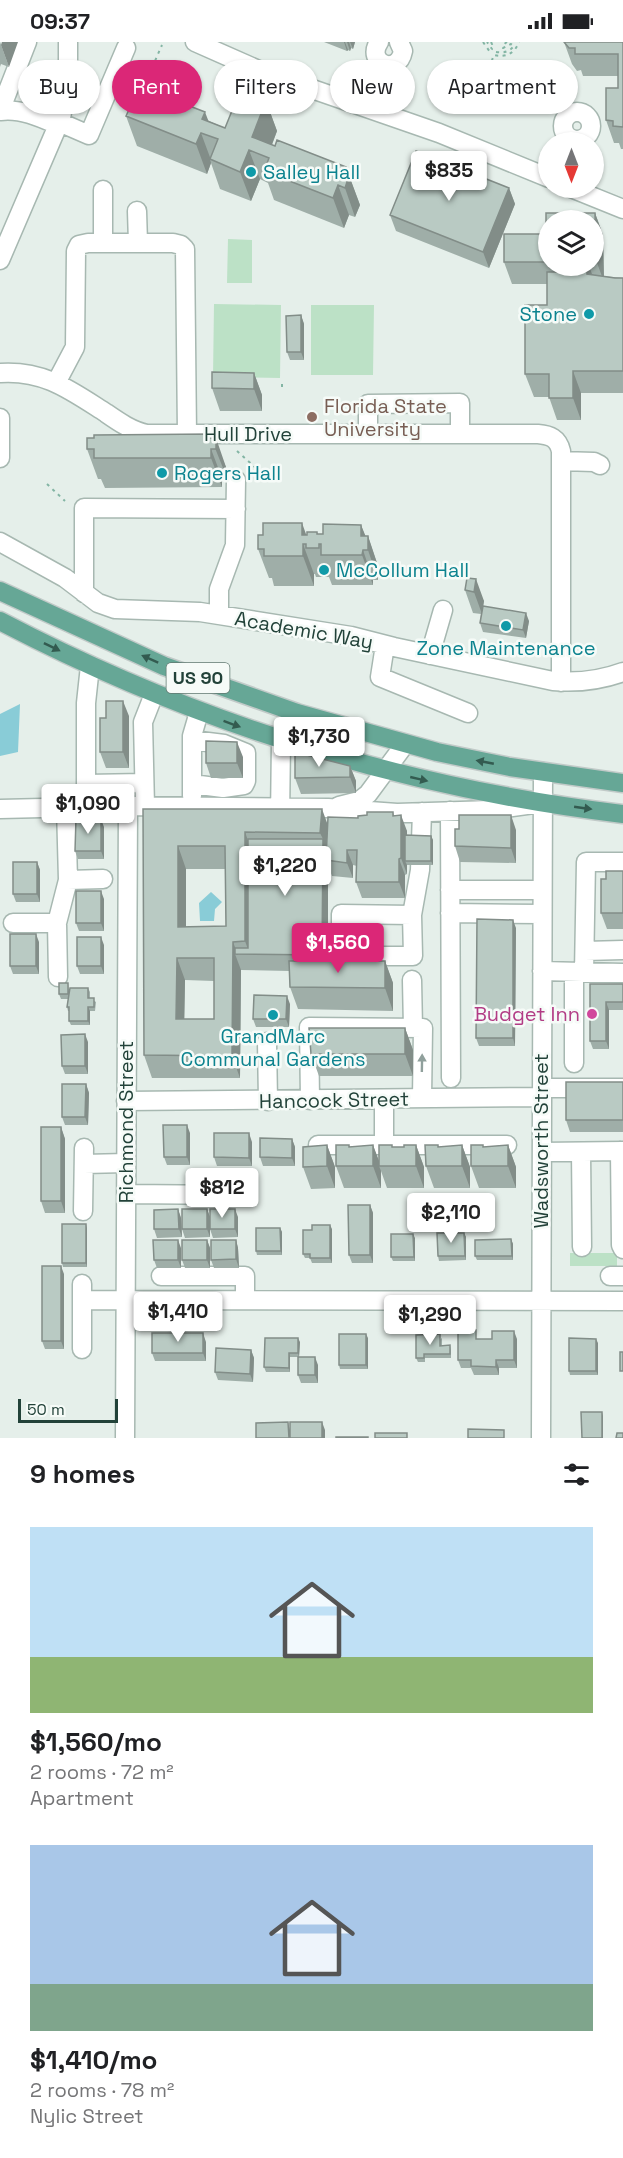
<!DOCTYPE html>
<html lang="en">
<head>
<meta charset="utf-8">
<style>
	:root { --surface:#fff; --page:#f2f2f2; --text:#202124; --muted:#757577; --accent:#db2777 }
	body { margin:0; font-family:"Space Grotesk",sans-serif; background:var(--page); color:var(--text); height:100vh; display:flex; flex-direction:column; font-size:22px; white-space:nowrap }
	* { box-sizing:border-box; margin:0 }
	p { font-size:20px; color:var(--muted) }
	.icon { flex:none; width:33px; height:33px; fill:none; stroke:currentColor; stroke-width:2; stroke-linecap:round; stroke-linejoin:round }
	.map { position:relative; height:1396px; overflow:hidden }
	.details { display:flex; flex-direction:column; background:var(--surface); flex:1 }
	.details>* { flex:none }
	.top-card { position:absolute; left:18px; top:18px; width:588px; height:54px; display:flex; gap:12px }
	.needle { width:39px; rotate:180deg }
	.tools { position:absolute; left:538px; top:90px; display:grid; gap:12px }
	.tools a { display:grid; place-items:center; width:66px; height:66px; border-radius:50%; background:var(--surface); box-shadow:0 2px 4px #0004; font-size:30px }
	.scale { position:absolute; left:18px; bottom:15px; width:100px; box-sizing:border-box; padding-left:6px; border:3px solid #224239; border-top:0; font-size:16px; line-height:21px; white-space:nowrap; color:#224239; -webkit-text-stroke:4px #f6fbf8; paint-order:stroke }
	.price { position:absolute; translate:-50% -51px; padding:0 14px; border-radius:6px; background:#fff; color:#222; font-size:20px; line-height:39px; filter:drop-shadow(0 2px 3px #0008) }
	.price::after { content:''; position:absolute; left:50%; top:36px; width:18px; height:14px; margin-left:-9px; background:inherit; clip-path:polygon(0 0,100% 0,50% 100%) }
	.price.selected { background:var(--accent); color:#fff }
	ul { padding:0; list-style:none }
	li { display:grid; align-content:center; gap:12px; height:318px; padding:0 30px }
	li span { display:grid; place-items:center; height:186px; border-radius:0px; color:#555 }
	li>.icon { margin-inline-start:auto }
	span .icon { width:108px; height:108px; fill:#fffc; stroke-width:1 }
	li b { font-size:26px }
	h2 { display:flex; justify-content:space-between; align-items:center; height:72px; padding:0 30px; font-size:26px }
	.chip { padding:0 21px; border-radius:27px; background:var(--surface); box-shadow:0 2px 4px #0004; font-size:21px; line-height:54px }
	.chip.selected { background:var(--accent); color:#fff }
	.status { display:flex; justify-content:space-between; align-items:center; height:42px; padding:0 30px; background:var(--surface); direction:ltr }
	.status svg { height:16px; fill:currentColor }
	.map>svg:first-child { display:block }
</style>
</head>
<body>
<div class="status"><b>09:37</b><svg viewBox="0 0 49 12"><path d="M0 12V9h3v3zM5 12V6h3v6zM10 12V3h3v9zM15 12V0h3v12zM26 1h20v11H26zM47 4h2v5h-2z"/></svg></div>
<div class="map">
<svg width="623" height="1396" viewBox="0 0 623 1396">
	<rect width="100%" height="100%" fill="#e5efea"/>
	<path fill="#bce1c6" d="M228,197L252,198V241H227Z
		M214,262L281,263L280,336L213,335Z
		M311,263H374L373,333H311Z
		M570,1211H617V1224H570Z"/>
	<path fill="#89ccd7" d="M20,662L18,710L0,714V672Z
		M211,850L222,860L215,867L214,879H200L199,861Z"/>
	<g fill="none" stroke-linecap="round" stroke-linejoin="round">
		<g stroke="#a7b8b1" stroke-width="21">
			<path id="minor" d="M195,0L263,30L439,91L549,136
				M379,0C365,21 398,35 403,9L399,0
				M0,69L27,0
				M0,69C20,66 40,75 58,83
				M381,70L387,23
				M563 84a14 14 0 1 1 28 0a14 14 0 1 1-28 0Z
				M59,80L89,93L126,6
				M571,146L623,167
				M103,148V201
				M137,169L138,201
				M0,218L61,76L68,37V0
				M0,331C44,328 70,348 106,371C119,380 132,389 147,392H538C550,393 558,396 561,409V640
				M56,341L75,305L76,209L79,203L88,201H173L181,203L185,207L187,392
				M0,376V416
				M368,392V362L460,361V392
				M561,419L594,420L600,423
				M0,500L65,536L98,561L115,567L200,570L351,594L394,605L553,639C578,641 599,639 623,630
				M84,551V466L236,467
				M219,573V547L235,503L236,438
				M385,603L380,635L468,671
				M430,613L443,568
				M192,698L224,702L246,711V739L244,743L223,746L192,742
				M86,742L144,741
				M192,754V694L199,670
				M145,764L143,680L154,652
				M339,764L359,759L368,752L405,702
				M86,765V661L90,624
				M0,767L128,764L328,766L397,771L492,768L541,761
				M450,769L451,1036
				M280,778L281,698
				M68,838L103,837
				M450,848H542
				M450,871L542,872
				M412,873L341,872V914H413L412,873L420,828L422,770
				M13,881H57
				M585,909L623,908
				M542,929L623,931
				M574,930V1021
				M584,930L586,820H623
				M58,935L57,881L68,838L66,765
				M412,938L413,986
				M267,1000L268,1059
				M542,1046H623
				M384,1057V1103
				M310,1058L309,985L423,986L422,1056
				M126,1059L542,1055
				M318,1103H507
				M620,1109L621,1203L623,1207
				M542,1110L623,1109
				M581,1110L582,1205
				M84,1122L126,1121
				M126,1152L239,1153
				M83,1169L84,1106
				M161,1234H245V1258
				M610,1234H623
				M82,1258L623,1259
				M82,1307V1242
				M125,1396L128,764
				M541,1396L543,730"/>
		</g>
		<g stroke="#c1cac8" stroke-width="21">
			<path id="major" d="M0,549L164,624L297,671L437,710L510,725L623,741
				M0,579C195,681 404,746 623,772"/>
		</g>
		<path stroke="#83b5a4" stroke-width="2" stroke-dasharray="3 4.5" stroke-linecap="butt" d="M483,0L490,10L492,7L487,0
			M491,0L492,2L494,0
			M496,10C504,11 509,10 514,4L511,2L503,6V3L507,0
			M489,26L494,13C506,16 515,11 519,0
			M166,41L174,49L179,60
			M144,43L166,41L176,21
			M143,46L162,3
			M282,342V349
			M237,409L269,438
			M47,442L65,459"/>
		<use href="#minor" stroke="#fff" stroke-width="18"/>
		<use href="#major" stroke="#66a796" stroke-width="18"/>
	</g>
	<path fill="#9faea8" fill-rule="evenodd" d="M0,0L9,25L1,22L0,25Z
		M324,0H355L353,7L351,6L350,9L348,8L347,9Z
		M564,0H623V107H621L619,101H614L606,78L618,46V34H583L581,28L577,29L572,22Z
		M124,57L209,79L225,86L266,59L277,89L272,103L349,134L360,163L355,175L349,173L344,186L274,158L268,141L260,137L251,159L220,147L211,121L207,132L137,104L126,74L128,69Z
		M509,146L515,162L489,226L396,189L390,173Z
		M546,171H595L603,193L604,234L623,236V351H581V378H557L549,355H534L525,332V263H547V242H512L504,220V192H546ZM549,178H594V224H549Z
		M301,273L304,282V318H290L287,310Z
		M254,331L262,353V369H220L212,346Z
		M211,392L226,425L227,436H222V445L105,446L101,437H98L87,407Z
		M361,483L365,494H368L378,524V538H373V543H332L329,535H316L315,532H314V544H274L272,536H269L258,507L317,490L318,492H323Z
		M467,536L484,559L483,564L529,579L526,596L483,590L480,581L481,572L473,571L465,548Z
		M129,674V726H106L100,710L106,676Z
		M243,715V736H211L206,721Z
		M350,724L356,739V751L301,752L295,736Z
		M143,767L328,782L358,776L393,770L394,773L407,789V793L431,794L433,798V823H407V832L405,833V856H362L356,840L357,824L353,823V836L332,834L328,824V919H385L393,941V969L298,967L290,945V929L241,928L240,1036H152L144,1013ZM186,827H225L226,884L186,885ZM185,938L214,939V977H184Z
		M104,785V817H78L75,809Z
		M516,788V821L460,820L455,804Z
		M37,820L40,828V860H16L13,852Z
		M623,829V887H607L601,871L606,837Z
		M104,857V889H79L76,881Z
		M516,886L515,1004H479L476,996Z
		M39,900V932H13L10,924Z
		M104,903V932H80L77,924Z
		M68,941L69,948L88,946L90,950V956L96,960L95,969H90V983H71L69,979V969H68L67,965L68,957H61L59,952Z
		M590,942H623V968H609V1007H593L590,999Z
		M290,962L289,985H256L253,977Z
		M405,986L413,1008V1034H319L311,1012Z
		M88,1000V1032H65L62,1024Z
		M623,1040V1090H570L566,1078Z
		M86,1042L89,1051L88,1083H65L62,1075Z
		M61,1085L65,1097V1171H45L41,1159Z
		M190,1091V1123H167L164,1115Z
		M292,1097L295,1105V1124H263L260,1115Z
		M252,1100V1124H217L214,1115Z
		M327,1103L335,1125V1146L311,1147L303,1125Z
		M349,1103V1105L373,1103L379,1121L392,1103V1105H404L416,1103L424,1125V1146H387L381,1129V1146H344L336,1124Z
		M462,1103L470,1125V1146H434L426,1124L439,1105Z
		M508,1103L516,1125V1146H479L471,1124L484,1105Z
		M370,1163L373,1171V1221H352L349,1213Z
		M178,1167L181,1176L182,1195L157,1196L154,1187Z
		M207,1167L210,1175V1195L185,1196L182,1187Z
		M238,1175V1195L213,1196L210,1187Z
		M87,1186V1225H63L62,1221Z
		M280,1186L282,1190V1213H257L256,1209Z
		M332,1187V1221H312L310,1216H305L303,1212Z
		M464,1191L466,1195V1218L439,1219L438,1214Z
		M415,1196V1219H393L391,1215Z
		M511,1197L513,1202V1218H477L475,1214Z
		M207,1198L210,1206V1226H185L182,1218Z
		M236,1198L238,1206L239,1226H214L211,1218Z
		M181,1206V1226H157L154,1218Z
		M64,1232V1307H45L42,1299Z
		M368,1296V1327H340L339,1323Z
		M442,1296V1304L450,1303L451,1308V1316H425V1320H418L416,1316Z
		M479,1297H517V1326H499V1333H474L471,1326H461L458,1318Z
		M206,1300V1319H155L152,1311Z
		M300,1300L299,1315L318,1323V1341H301L298,1333V1315H290V1330H266L264,1325Z
		M598,1301V1333H570L569,1329Z
		M251,1308L254,1316L253,1340L218,1338L215,1330Z"/>
	<path fill="#828d88" d="M2,0H18L9,25L1,3Z
		M344,0H345L348,8L347,9Z
		M347,0H349L351,6L350,9Z
		M350,0H355L353,7Z
		M266,59L277,89L267,115L252,95Z
		M205,70L215,96L202,77Z
		M201,91L211,118L210,117L211,121L207,132L196,102Z
		M249,108L260,137L251,159L240,130Z
		M346,125L360,163L355,175L345,146L344,131Z
		M338,143L349,173L344,186L333,156Z
		M509,146L515,162L489,226L483,210Z
		M595,171L603,193L604,240L596,218Z
		M587,224H589L595,240L587,232Z
		M301,273L304,282V318L301,310Z
		M573,329L581,351V378L573,356Z
		M254,331L262,353V369L254,347Z
		M211,392L216,406V396L226,425L227,436L211,396Z
		M211,407L222,436V445L211,416Z
		M302,481L311,506L302,493Z
		M361,483L368,500V494L378,524V538L368,508L361,494Z
		M303,502L314,532V544L303,514Z
		M363,508L373,538V543L362,513Z
		M476,537L484,559L482,572L474,550Z
		M526,571L529,579L526,596L523,588Z
		M123,659L129,674V726L123,710Z
		M237,700L243,715V736L237,721Z
		M350,724L356,739V751L350,735Z
		M322,767L330,789L326,818L328,824V929L322,913L323,797L320,791Z
		M401,773L407,789V819H405L407,823V832L401,816Z
		M511,773L516,788V821L511,806Z
		M101,777L104,785V817L101,809Z
		M245,790L253,813L250,913L245,899Z
		M431,794L433,798V823L431,819Z
		M178,804L186,827V907L178,885Z
		M347,808L353,823V836L347,821Z
		M399,817L405,833V856L399,840Z
		M37,820L40,828V860L37,852Z
		M101,849L104,857V889L101,881Z
		M513,878L516,886L515,1004L513,996Z
		M36,892L39,900V932L36,924Z
		M101,895L104,903V932L101,924Z
		M233,900L238,913L235,912L241,928L240,1036L232,1014Z
		M177,916L185,938L184,999L176,977Z
		M385,919L393,941V969L385,946Z
		M287,954L290,962L289,985L286,977Z
		M606,960L609,968V1007L606,999Z
		M88,965L90,969V983L88,979Z
		M405,986L413,1008V1034L405,1012Z
		M85,992L88,1000V1032L85,1024Z
		M86,1042L89,1051L88,1083L85,1075Z
		M187,1083L190,1091V1123L187,1115Z
		M61,1085L65,1097V1171L61,1159Z
		M249,1091L252,1100V1124L249,1116Z
		M292,1097L295,1105V1124L292,1116Z
		M327,1103L335,1125V1146L327,1124Z
		M373,1103L381,1124H379L381,1129V1146L373,1124Z
		M416,1103L424,1125V1146L416,1124Z
		M462,1103L470,1125V1146L462,1124Z
		M508,1103L516,1125V1146L508,1124Z
		M370,1163L373,1171V1221L370,1213Z
		M178,1167L181,1176L182,1195L179,1187Z
		M207,1167L210,1175V1195L207,1187Z
		M235,1167L238,1175V1195L235,1187Z
		M86,1182L87,1186V1225L86,1221Z
		M330,1183L332,1187V1221L330,1216Z
		M280,1186L282,1190V1213L281,1209Z
		M464,1191L466,1195V1218L465,1214Z
		M413,1192L415,1196V1219L414,1215Z
		M511,1197L513,1202V1218L512,1214Z
		M178,1198L181,1206V1226L178,1218Z
		M207,1198L210,1206V1226L207,1218Z
		M236,1198L238,1206L239,1226L236,1217Z
		M61,1224L64,1232V1307L61,1299Z
		M514,1289L517,1297V1326L514,1318Z
		M203,1291L206,1300V1319L203,1311Z
		M366,1292L368,1296V1327L366,1323Z
		M298,1296L300,1300L299,1315L298,1311Z
		M596,1297L598,1301V1333L596,1329Z
		M251,1308L254,1316L253,1340L250,1332Z
		M289,1311L290,1315V1330L289,1326Z
		M315,1315L318,1323V1341L315,1333Z
		M496,1318L499,1326V1333L496,1325Z
		M602,1370L603,1374V1396H602Z
		M322,1380L325,1388V1396H322Z"/>
	<path fill="#b9cac3" stroke="#828d88" stroke-width="1.5" fill-rule="evenodd" d="M564,0H623V85L613,84V79L606,78V46H618V12H575V6H569Z
		M138,44L205,70L202,77L225,86L240,49L266,59L252,95L275,104L277,98L346,125L344,131L349,134L345,146L338,143L333,156L264,129L269,116L249,108L240,130L210,117L218,97L201,91L196,102L126,74L132,61L124,57L129,45L136,48Z
		M416,109L509,146L483,210L390,173Z
		M546,171H595L596,218H594V178H549V220H504V192H546Z
		M560,224H587V232L615,236H623V329H573V356H549V332H525V263H547V230H560Z
		M301,273V310H287L286,274Z
		M212,330L254,331V347L212,346Z
		M211,392V396H216V407H211V416H94V407H87V396H94V393Z
		M263,481H302V493H307V490H317V492H323V482L361,483V494H368V508H363L362,513H321V502H319V506H306V502H303V514H264V507H258V493H263Z
		M467,536L476,537L474,550L465,548Z
		M483,564L526,571L523,588L480,581Z
		M106,659H123V710H100V676H106Z
		M206,699L237,700V721H206Z
		M295,710L350,724V735L295,736Z
		M143,767H322L320,791L245,790V899L233,900L232,1014L144,1013ZM178,804H225L226,884L178,885ZM177,916H214V977H176Z
		M367,770H393V774L401,773V816L399,817V840H356L357,808H347V821L326,818L328,775L358,776V774L367,773Z
		M459,773H511V806L455,804V787H459Z
		M76,776L101,777V809H75Z
		M405,793L431,794V819H405Z
		M248,797H323L322,913L235,912V906H248Z
		M13,820H37V852H13Z
		M606,829H623V871H601V837H606Z
		M76,849H101V881H76Z
		M477,877L513,878V996H476Z
		M10,892H36V924H10Z
		M77,895H101V924H77Z
		M289,919H385V946L290,945Z
		M59,941H68V952H59Z
		M590,942H623V960H606V999H590Z
		M70,946H88V956H94V965H88V979H69V965H67Z
		M254,953L287,954L286,977H253Z
		M309,986H405V1012H311Z
		M85,992V1024H62L61,993Z
		M566,1040H623V1078H566Z
		M62,1042H86L85,1075H62Z
		M163,1083H187V1115H164Z
		M41,1085H61V1159H41Z
		M214,1091H249V1116L214,1115Z
		M260,1096L292,1097V1116L260,1115Z
		M327,1103V1124L303,1125V1105Z
		M336,1103H349V1105L373,1103V1124H336Z
		M379,1103H392V1105H404V1103H416V1124H379Z
		M425,1103H438V1105L462,1103V1124H426Z
		M471,1103H483V1105L508,1103V1124H471Z
		M348,1163H370V1213H349Z
		M178,1167L179,1187H154V1168Z
		M182,1167H207V1187H182Z
		M210,1167H235V1187H210Z
		M62,1182H86V1221H62Z
		M312,1183H330V1216H310V1212H303V1188H312Z
		M256,1186H280L281,1209H256Z
		M437,1191H464L465,1214H438Z
		M391,1192H413L414,1215H391Z
		M511,1197L512,1214H475V1198Z
		M153,1198H178V1218H154Z
		M182,1198H207V1218H182Z
		M211,1198H236V1217L211,1218Z
		M42,1224H61V1299H42Z
		M458,1288H476V1297H492V1289H514V1318H496V1325L471,1324V1318H458Z
		M152,1291H203V1311H152Z
		M339,1292H366V1323H339Z
		M440,1292V1304L450,1303V1312H424V1316H416V1293Z
		M265,1296H298V1311H289V1326L264,1325Z
		M569,1296L596,1297V1329H569Z
		M216,1306L251,1308L250,1332L215,1330Z
		M620,1310H623V1329H620Z
		M298,1315H315V1333H298Z
		M581,1370H602V1396H582Z
		M288,1380L289,1396H256V1381Z
		M290,1380H322V1396H290Z
		M468,1387L504,1388V1396H468Z
		M375,1391H407V1396H375Z
		M617,1391H623V1396H616Z
		M336,1395H368V1396H336Z"/>
	<defs><path id="oneway-solid" d="M-6-.8H1V-3.2L6.5 0L1 3.2V.8H-6Z" transform="scale(1.5)"/></defs>
	<g fill="#335b50">
		<use href="#oneway-solid" transform="translate(52 605) rotate(26)"/>
		<use href="#oneway-solid" transform="translate(150 617) rotate(-156)"/>
		<use href="#oneway-solid" transform="translate(232 682) rotate(20)"/>
		<use href="#oneway-solid" transform="translate(485 720) rotate(-169)"/>
		<use href="#oneway-solid" transform="translate(419 737) rotate(13)"/>
		<use href="#oneway-solid" transform="translate(583 766) rotate(8)"/>
	</g>
	<use fill="#90a09c" href="#oneway-solid" transform="translate(422 1021) rotate(-89)"/>
	<g fill="#0f9aa8" stroke="#f6fbf8" stroke-width="2">
		<circle cx="251" cy="130" r="6"/>
		<circle cx="589" cy="272" r="6"/>
		<circle cx="162" cy="431" r="6"/>
		<circle cx="324" cy="528" r="6"/>
		<circle cx="506" cy="584" r="6"/>
		<circle cx="273" cy="973" r="6"/>
	</g>
	<circle fill="#8d6e63" stroke="#f6fbf8" stroke-width="2" cx="312" cy="375" r="6"/>
	<circle fill="#d1479c" stroke="#f6fbf8" stroke-width="2" cx="592" cy="972" r="6"/>
	<g text-anchor="middle" stroke-width="5" stroke-linejoin="round" paint-order="stroke">
		<rect fill="#f6fbf8" stroke="#627a72" stroke-width="1.5" x="166.5" y="621" width="63" height="30" rx="4.5"/>
		<g font-size="18" font-weight="bold" fill="#224239">
			<text x="198" y="642">US 90</text>
		</g>
		<g font-size="20" fill="#0d838f" stroke="#f6fbf8" text-anchor="start">
			<text x="263" y="137">Salley Hall</text>
			<text x="577" y="279" text-anchor="end">Stone</text>
			<text x="174" y="438">Rogers Hall</text>
			<text x="336" y="535">McCollum Hall</text>
			<text x="506" y="613" text-anchor="middle">Zone Maintenance</text>
			<text x="273" y="1001" text-anchor="middle">GrandMarc<tspan x="273" dy="23">Communal Gardens</tspan></text>
		</g>
		<g font-size="20" fill="#785e54" stroke="#f6fbf8" text-anchor="start">
			<text x="324" y="371">Florida State<tspan x="324" dy="23">University</tspan></text>
		</g>
		<g font-size="20" fill="#224239" stroke="#f6fbf8">
			<text x="248" y="399">Hull Drive</text>
			<text transform="translate(304 588) rotate(10)" y="7">Academic Way</text>
			<text transform="translate(334 1058) rotate(-1)" y="7">Hancock Street</text>
			<text transform="translate(126 1080) rotate(-90)" y="7">Richmond Street</text>
			<text transform="translate(541 1099) rotate(-90)" y="7">Wadsworth Street</text>
		</g>
		<g font-size="20" fill="#b23c85" stroke="#f6fbf8" text-anchor="end">
			<text x="580" y="979">Budget Inn</text>
		</g>
	</g>
</svg>
<div class="tools">
<a><svg class="needle" viewBox="-14 -14 28 28"><path d="M0-13l5 13h-10z" fill="#e53935"/><path d="M0 13l5-13h-10z" fill="#757577"/></svg></a>
<a><svg class="icon" aria-label="layers" viewBox="0 0 24 24"><path d="M12 4l9 5-9 5-9-5zM3 14l9 5 9-5"/></svg></a>
</div>
<div class="scale">50 m</div>
<b class="price" style="left:449px;top:160px">$835</b>
<b class="price" style="left:319px;top:726px">$1,730</b>
<b class="price" style="left:88px;top:793px">$1,090</b>
<b class="price" style="left:285px;top:855px">$1,220</b>
<b class="price selected" style="left:338px;top:932px">$1,560</b>
<b class="price" style="left:222px;top:1177px">$812</b>
<b class="price" style="left:451px;top:1202px">$2,110</b>
<b class="price" style="left:178px;top:1301px">$1,410</b>
<b class="price" style="left:430px;top:1304px">$1,290</b>
<div class="top-card">
<a class="chip">Buy</a>
<a class="chip selected">Rent</a>
<a class="chip">Filters</a>
<a class="chip">New</a>
<a class="chip">Apartment</a>
</div>
</div>
<section class="details">
<h2>9 homes<svg class="icon" aria-label="filters" viewBox="0 0 24 24"><path d="M4 7h16M4 17h16"/><circle cx="9" cy="7" r="2"/><circle cx="15" cy="17" r="2"/></svg></h2>
<ul>
<li><span style="background:linear-gradient(#bfe0f5 70%,#8fb573 0)"><svg class="icon" aria-label="home" viewBox="0 0 24 24"><path d="M3 11l9-7 9 7M6 9v11h12V9"/></svg></span><div><b>$1,560/mo</b><p>2 rooms · 72 m²</p><p>Apartment</p></div></li>
<li><span style="background:linear-gradient(#a9c7e8 75%,#7fa58c 0)"><svg class="icon" aria-label="home" viewBox="0 0 24 24"><path d="M3 11l9-7 9 7M6 9v11h12V9"/></svg></span><div><b>$1,410/mo</b><p>2 rooms · 78 m²</p><p>Nylic Street</p></div></li>
</ul>
</section>
</body>
</html>
